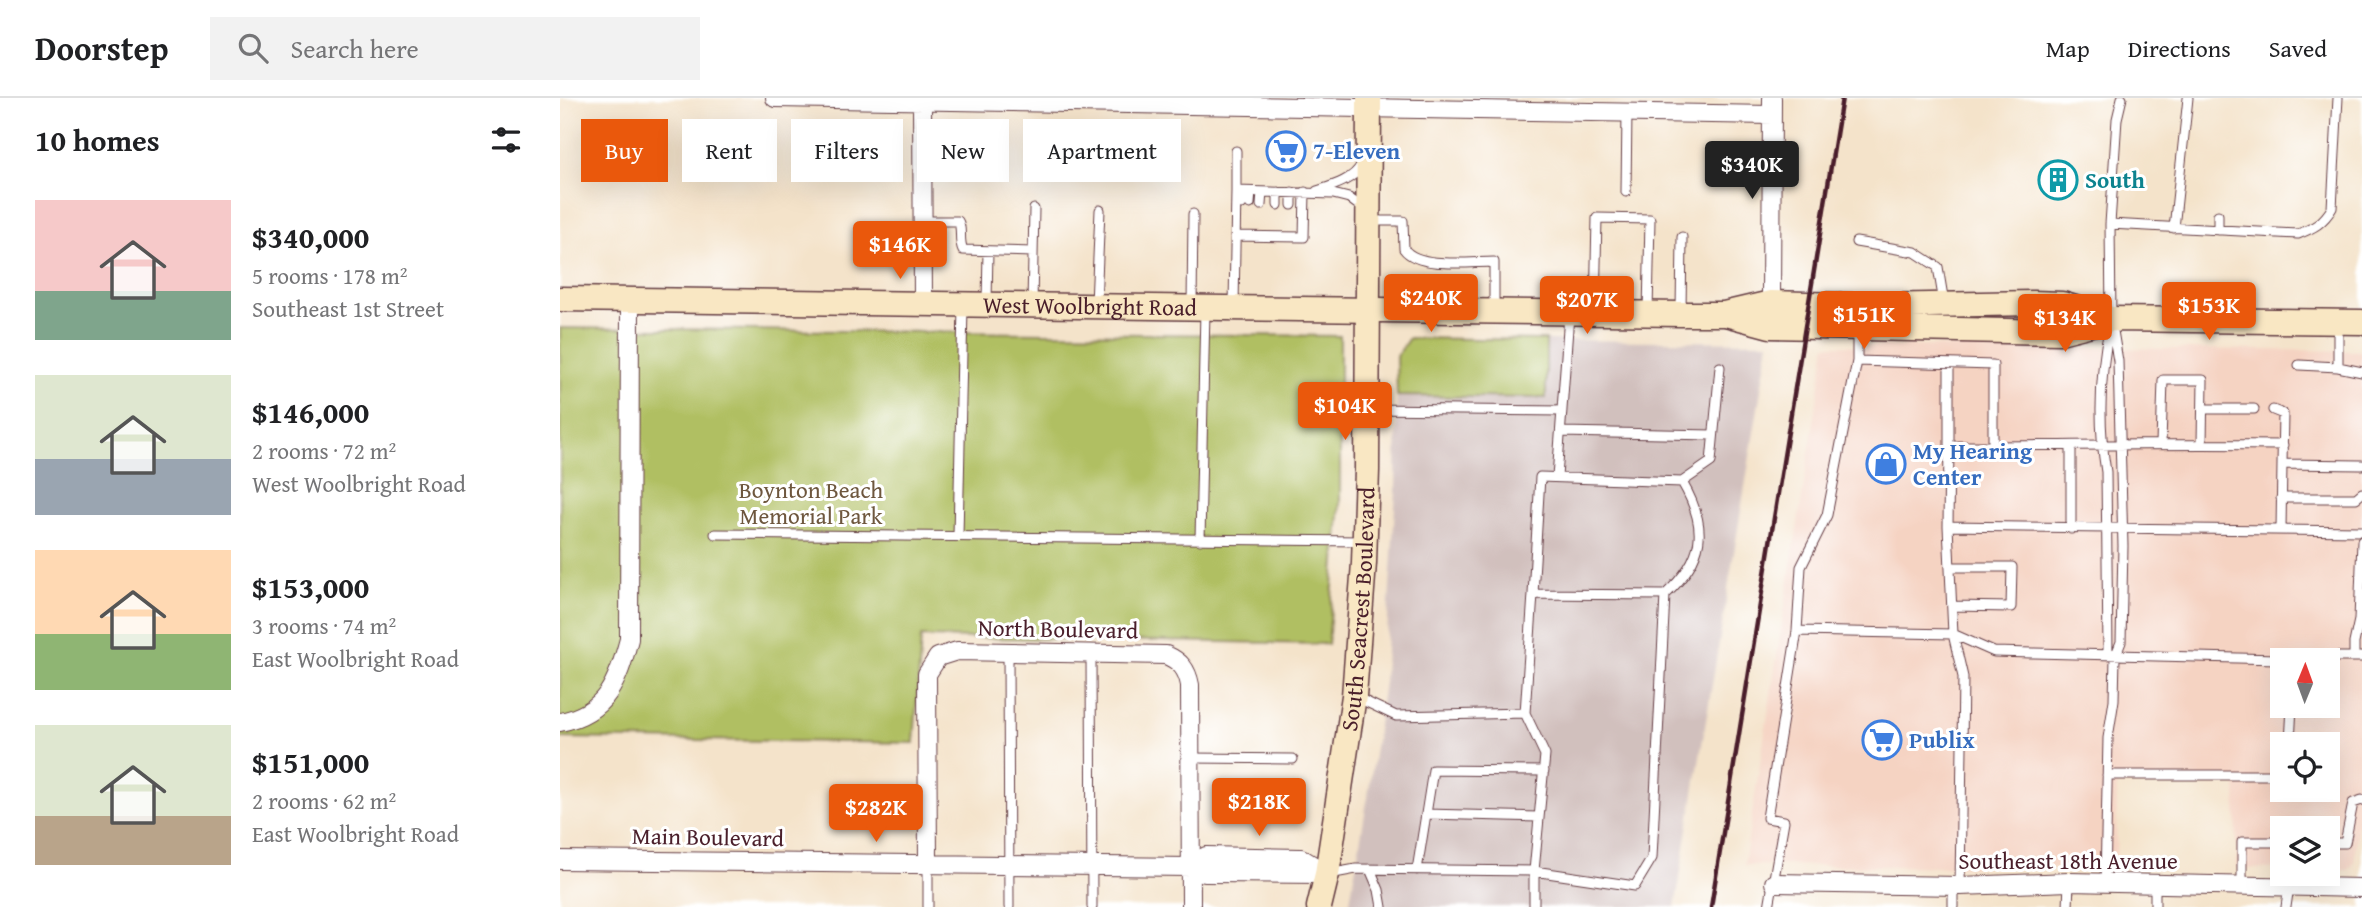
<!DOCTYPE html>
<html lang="en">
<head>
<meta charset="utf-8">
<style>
	:root { --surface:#fff; --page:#f2f2f2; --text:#202124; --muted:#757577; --line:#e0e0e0; --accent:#ea580c }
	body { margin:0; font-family:"Gentium Book Plus",serif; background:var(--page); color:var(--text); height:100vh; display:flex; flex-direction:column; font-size:26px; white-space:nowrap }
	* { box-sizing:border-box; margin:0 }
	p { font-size:23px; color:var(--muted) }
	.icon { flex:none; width:38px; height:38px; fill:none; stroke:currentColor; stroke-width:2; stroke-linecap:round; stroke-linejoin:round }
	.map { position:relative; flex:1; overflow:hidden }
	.side { display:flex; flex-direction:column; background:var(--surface); width:560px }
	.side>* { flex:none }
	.banner { position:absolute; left:21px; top:21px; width:665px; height:63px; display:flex; gap:14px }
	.needle { width:46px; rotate:1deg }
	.buttons { position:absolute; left:1710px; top:550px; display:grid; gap:14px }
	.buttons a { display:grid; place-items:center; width:70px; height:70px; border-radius:0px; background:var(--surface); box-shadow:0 7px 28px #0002; font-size:35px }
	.price { position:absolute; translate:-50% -60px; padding:0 16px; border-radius:7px; background:var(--accent); color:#fff; font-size:23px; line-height:46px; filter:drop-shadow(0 2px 4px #0008) }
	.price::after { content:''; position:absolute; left:50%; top:42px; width:21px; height:16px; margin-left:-10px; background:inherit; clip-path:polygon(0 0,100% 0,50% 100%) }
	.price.on { background:#222; color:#fff }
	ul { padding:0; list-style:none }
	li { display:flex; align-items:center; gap:21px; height:175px; padding:0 35px }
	li span { display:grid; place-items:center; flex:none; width:196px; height:140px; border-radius:0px; color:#555 }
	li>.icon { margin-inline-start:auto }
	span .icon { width:84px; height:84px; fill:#fffc; stroke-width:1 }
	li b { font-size:30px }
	h2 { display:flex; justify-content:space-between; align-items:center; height:84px; padding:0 35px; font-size:30px }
	.tag { padding:0 24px; border-radius:0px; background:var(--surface); box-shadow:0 7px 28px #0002; font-size:24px; line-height:63px }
	.tag.on { background:var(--accent); color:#fff }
	header { display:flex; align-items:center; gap:42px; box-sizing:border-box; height:98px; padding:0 35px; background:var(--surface); border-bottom:2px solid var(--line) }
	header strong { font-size:33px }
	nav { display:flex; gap:38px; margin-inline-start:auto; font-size:24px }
	.search { width:490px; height:63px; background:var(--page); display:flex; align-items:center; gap:18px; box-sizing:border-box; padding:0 24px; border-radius:0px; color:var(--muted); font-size:26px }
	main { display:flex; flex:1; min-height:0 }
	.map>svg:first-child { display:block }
</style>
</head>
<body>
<header>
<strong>Doorstep</strong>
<div class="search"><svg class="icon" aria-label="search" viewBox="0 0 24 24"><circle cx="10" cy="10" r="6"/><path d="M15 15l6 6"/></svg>Search here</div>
<nav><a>Map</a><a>Directions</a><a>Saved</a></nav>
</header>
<main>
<section class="side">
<h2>10 homes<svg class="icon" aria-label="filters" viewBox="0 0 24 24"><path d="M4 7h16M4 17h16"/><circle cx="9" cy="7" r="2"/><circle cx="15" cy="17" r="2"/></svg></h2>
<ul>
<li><span style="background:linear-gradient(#f6c9c9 65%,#7fa58c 0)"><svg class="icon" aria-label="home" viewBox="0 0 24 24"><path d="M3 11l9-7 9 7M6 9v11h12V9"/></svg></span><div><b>$340,000</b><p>5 rooms · 178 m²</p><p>Southeast 1st Street</p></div></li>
<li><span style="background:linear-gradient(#dfe7d0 60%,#9aa5b1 0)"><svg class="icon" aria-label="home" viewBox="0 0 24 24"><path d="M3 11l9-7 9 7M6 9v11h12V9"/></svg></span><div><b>$146,000</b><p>2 rooms · 72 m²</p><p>West Woolbright Road</p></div></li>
<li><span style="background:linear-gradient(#ffd9b3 60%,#8fb573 0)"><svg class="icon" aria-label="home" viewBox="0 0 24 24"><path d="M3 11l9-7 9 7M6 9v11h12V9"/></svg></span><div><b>$153,000</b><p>3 rooms · 74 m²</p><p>East Woolbright Road</p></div></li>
<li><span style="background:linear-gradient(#dfe7d0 65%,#b9a48a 0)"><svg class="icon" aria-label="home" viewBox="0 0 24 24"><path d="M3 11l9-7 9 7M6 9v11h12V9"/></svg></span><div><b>$151,000</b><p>2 rooms · 62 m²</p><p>East Woolbright Road</p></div></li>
</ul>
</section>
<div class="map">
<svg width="1802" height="809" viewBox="0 0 1802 809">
	<rect width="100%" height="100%" fill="#fff"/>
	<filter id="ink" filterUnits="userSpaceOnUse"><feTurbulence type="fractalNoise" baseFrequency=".0143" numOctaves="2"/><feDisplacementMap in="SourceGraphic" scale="14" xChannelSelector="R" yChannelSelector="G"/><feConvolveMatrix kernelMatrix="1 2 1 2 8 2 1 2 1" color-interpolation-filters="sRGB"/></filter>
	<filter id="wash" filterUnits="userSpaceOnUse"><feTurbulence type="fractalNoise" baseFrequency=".00686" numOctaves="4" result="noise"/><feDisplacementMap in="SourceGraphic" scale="28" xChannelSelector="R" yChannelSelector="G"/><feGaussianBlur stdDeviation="1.57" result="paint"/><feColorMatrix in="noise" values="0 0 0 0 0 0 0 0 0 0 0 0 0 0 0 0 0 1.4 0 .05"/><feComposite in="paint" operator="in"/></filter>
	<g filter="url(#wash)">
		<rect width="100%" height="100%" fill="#f4e3ca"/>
		<path fill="#f5d3c2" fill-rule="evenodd" d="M1266,247L1802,253V684L1794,764L1789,772H1768V730H1722V771H1677L1676,685H1557L1556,770L1184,767ZM1722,562H1768V607H1722ZM1722,646H1768V691H1722Z"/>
		<path fill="#d1c0bd" d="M986,242L1209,244L1115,809H789L810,686L824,584L836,393L837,298L985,300Z"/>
		<path fill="#b0bf62" stroke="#7d6f46" stroke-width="2" d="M0,230L780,238V405L768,546L361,539L354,645L0,640Z
			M849,240L986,242V300L837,298L836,259Z"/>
	</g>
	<g filter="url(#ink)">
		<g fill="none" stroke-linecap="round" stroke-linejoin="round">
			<g stroke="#643c43" stroke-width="11">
				<path id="lane" d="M676,93V53
					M757,93C772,88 794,82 801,67
					M1066,94L1067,14
					M682,106V94
					M690,106L691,94
					M701,107L702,94
					M718,107V94
					M732,107V94
					M1658,117V132
					M363,123H398C403,131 398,142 403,152L473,154
					M810,123H843L844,151C859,171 910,164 934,164V211
					M1550,126L1738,136C1754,130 1763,125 1772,110L1778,0
					M1614,130L1628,0
					M675,138L744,139L745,94
					M1296,144L1355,154L1378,169L1384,205
					M427,204L428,153
					M472,206L474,111
					M536,206L540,112
					M674,208L676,93L773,96L789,100L805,112
					M632,209L633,116
					M1035,212L1037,120L1090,121L1088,214
					M1121,214L1122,139
					M1778,225V269L1802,274
					M1550,226C1540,274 1538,325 1546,374L1548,553L1555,559
					M1297,232V263L1433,267V348
					M1297,263L1267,417L1241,469L1237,533L1393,536L1403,579L1400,788
					M1389,267V348C1500,348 1611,345 1723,347
					M1739,267L1778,269
					M808,311L1002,313
					M1643,311H1694
					M1713,312L1723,316L1722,366L1802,367
					M1001,334L1153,337
					M1601,346L1603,282H1643L1642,346
					M1389,348L1388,428L1393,536L1434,554L1718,561L1747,559H1802
					M997,379L1009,217
					M1122,384L1151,364L1160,269
					M1721,400H1796L1802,395
					M1388,428L1802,433
					M1511,431V348
					M1721,432L1722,366
					M155,436L803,443
					M398,438L403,209
					M640,442L645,212
					M1390,469H1452L1451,509L1392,508
					M448,554L449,809
					M531,556L532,809
					M1794,559V545L1799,522L1802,443
					M965,615L973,496L1105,497C1145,460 1149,430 1122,384L980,379L973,496
					M1730,646L1732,607
					M630,660L733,661
					M1547,677H1722
					M866,716L873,672L984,673
					M1768,745H1785L1793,705L1802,702
					M368,766V809
					M810,771L819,792L822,809
					M857,772L866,716L979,719
					M769,776L796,771L974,773L985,657L965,615L836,618L796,599
					M1545,785L1548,640L1554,602L1555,559L1561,544L1563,448L1558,263L1551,221L1550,126L1557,21L1562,0
					M1682,787V744H1722
					M974,809V773L1075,788L1092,760L1105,497
					M1209,809L1224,723L1207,720L1237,533
					M1393,809V788
					M1508,809L1509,784
					M1595,809V786
					M1726,809L1729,788"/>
			</g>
			<g stroke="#643c43" stroke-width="20">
				<path id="street" d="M215,0L1212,17
					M362,0L363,206
					M1211,205L1212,0
					M0,624C47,615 58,583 69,541L70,202
					M0,762L631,769L645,775L767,776
					M368,766L367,576L378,559L397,553L606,557C620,563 627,571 630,587L631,809
					M631,769L646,758L741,760L767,776
					M1214,785L1400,788L1509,784L1802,790"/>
			</g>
			<g stroke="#643c43" stroke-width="27">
				<g id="secondary">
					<path id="s1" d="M0,201L1121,216H1164L1211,205L1317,208L1473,205L1502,206L1551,221"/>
					<path d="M1169,217L1210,228L1500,234L1551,221L1802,224"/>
					<path id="s2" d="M759,809L767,776L794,598L804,465L807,372L809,0"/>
				</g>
			</g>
			<use href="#lane" stroke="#fff" stroke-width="9"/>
			<use href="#street" stroke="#fff" stroke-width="18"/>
			<use href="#secondary" stroke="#f9e7c3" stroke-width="24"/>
			<path stroke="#4a1f2b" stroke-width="4.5" d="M1151,809L1282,0"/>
		</g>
	</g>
	<defs>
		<g id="supermarket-ring" transform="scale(2.0125)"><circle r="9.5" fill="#fff" stroke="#3f7fe0" stroke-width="1.5"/><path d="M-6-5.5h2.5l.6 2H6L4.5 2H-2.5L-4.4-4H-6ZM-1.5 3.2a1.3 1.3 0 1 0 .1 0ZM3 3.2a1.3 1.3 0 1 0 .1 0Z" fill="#3f7fe0"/></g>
		<g id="building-ring" transform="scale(2.0125)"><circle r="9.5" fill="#fff" stroke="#0f9aa8" stroke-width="1.5"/><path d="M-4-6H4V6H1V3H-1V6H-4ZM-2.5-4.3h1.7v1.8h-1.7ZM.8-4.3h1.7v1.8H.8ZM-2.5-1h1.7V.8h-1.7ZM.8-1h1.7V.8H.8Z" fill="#0f9aa8"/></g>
		<g id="shop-ring" transform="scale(2.0125)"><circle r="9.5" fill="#fff" stroke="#3f7fe0" stroke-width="1.5"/><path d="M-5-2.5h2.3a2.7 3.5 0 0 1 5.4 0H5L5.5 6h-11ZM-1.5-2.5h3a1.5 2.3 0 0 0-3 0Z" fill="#3f7fe0"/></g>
	</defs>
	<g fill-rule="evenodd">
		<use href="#supermarket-ring" x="726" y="53"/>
		<use href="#building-ring" x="1498" y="82"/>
		<use href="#shop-ring" x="1326" y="366"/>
		<use href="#supermarket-ring" x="1322" y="642"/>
	</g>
	<g text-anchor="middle" stroke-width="6" stroke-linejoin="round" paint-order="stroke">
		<g font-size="23" font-weight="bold" fill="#366cbe" stroke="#fff" text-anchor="start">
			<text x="753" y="61">7-Eleven</text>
			<text x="1353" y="361">My Hearing<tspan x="1353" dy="26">Center</tspan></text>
			<text x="1349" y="650">Publix</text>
		</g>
		<g font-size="23" font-weight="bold" fill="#0d838f" stroke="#fff" text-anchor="start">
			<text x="1525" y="90">South</text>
		</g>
		<g font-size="23" fill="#4a1f2b" stroke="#fff">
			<text dy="8" stroke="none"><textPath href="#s1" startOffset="530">West Woolbright Road</textPath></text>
			<text dy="8" stroke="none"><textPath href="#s2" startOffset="301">South Seacrest Boulevard</textPath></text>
			<text transform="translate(498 531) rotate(1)" y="8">North Boulevard</text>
			<text transform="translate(148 739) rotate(1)" y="8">Main Boulevard</text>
			<text x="1508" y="771">Southeast 18th Avenue</text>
		</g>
		<g font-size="23" fill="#6e573e" stroke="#fff">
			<text x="251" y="400">Boynton Beach<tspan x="251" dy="26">Memorial Park</tspan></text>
		</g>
	</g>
</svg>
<div class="buttons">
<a><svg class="needle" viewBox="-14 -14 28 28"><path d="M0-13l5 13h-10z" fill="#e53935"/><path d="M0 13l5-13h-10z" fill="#757577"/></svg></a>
<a><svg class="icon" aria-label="locate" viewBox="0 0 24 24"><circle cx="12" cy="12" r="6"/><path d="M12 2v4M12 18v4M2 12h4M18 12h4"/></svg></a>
<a><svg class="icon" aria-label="layers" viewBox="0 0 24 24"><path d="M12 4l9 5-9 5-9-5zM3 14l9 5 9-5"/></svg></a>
</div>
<b class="price on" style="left:1192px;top:103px">$340K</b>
<b class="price" style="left:340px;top:183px">$146K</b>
<b class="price" style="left:871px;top:236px">$240K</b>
<b class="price" style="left:1027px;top:238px">$207K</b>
<b class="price" style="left:1649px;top:244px">$153K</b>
<b class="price" style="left:1304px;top:253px">$151K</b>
<b class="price" style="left:1505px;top:256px">$134K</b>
<b class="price" style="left:785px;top:344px">$104K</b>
<b class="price" style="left:699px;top:740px">$218K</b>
<b class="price" style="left:316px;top:746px">$282K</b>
<div class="banner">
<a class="tag on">Buy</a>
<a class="tag">Rent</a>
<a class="tag">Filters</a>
<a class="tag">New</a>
<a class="tag">Apartment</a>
</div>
</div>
</main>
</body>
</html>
